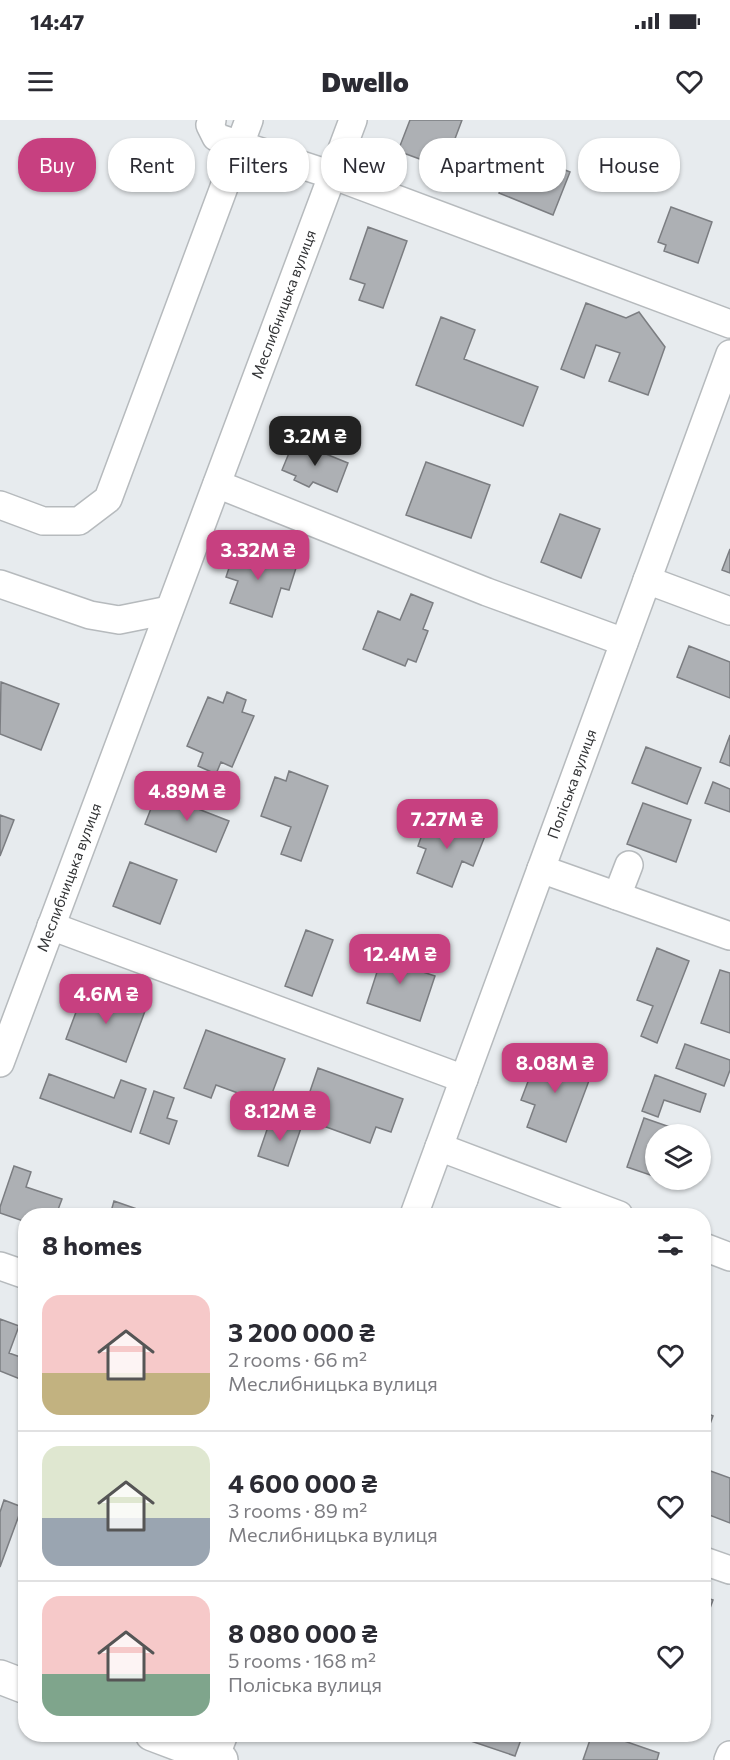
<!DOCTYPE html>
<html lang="en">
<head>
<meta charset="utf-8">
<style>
	:root { --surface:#fff; --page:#f2f2f3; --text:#2b2b33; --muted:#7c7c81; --line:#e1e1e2; --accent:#c74080 }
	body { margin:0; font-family:Commissioner,sans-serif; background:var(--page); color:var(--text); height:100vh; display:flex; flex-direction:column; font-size:22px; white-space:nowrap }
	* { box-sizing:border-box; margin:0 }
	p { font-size:20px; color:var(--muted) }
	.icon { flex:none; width:33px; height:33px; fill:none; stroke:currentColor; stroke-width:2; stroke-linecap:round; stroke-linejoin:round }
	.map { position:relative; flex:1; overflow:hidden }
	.side { position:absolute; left:18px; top:1088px; width:693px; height:534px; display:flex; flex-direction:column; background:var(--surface); border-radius:24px; box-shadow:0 2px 4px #0004 }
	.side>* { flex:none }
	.hud { position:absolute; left:18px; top:18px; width:694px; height:54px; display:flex; gap:12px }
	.fabs { position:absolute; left:645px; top:1004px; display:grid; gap:12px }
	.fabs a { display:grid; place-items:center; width:66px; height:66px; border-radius:50%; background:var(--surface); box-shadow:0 2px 4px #0004; font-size:30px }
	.price { position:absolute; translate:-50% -51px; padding:0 14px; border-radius:12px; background:var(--accent); color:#fff; font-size:20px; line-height:39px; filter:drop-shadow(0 2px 3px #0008) }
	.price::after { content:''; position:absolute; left:50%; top:36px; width:18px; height:14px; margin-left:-9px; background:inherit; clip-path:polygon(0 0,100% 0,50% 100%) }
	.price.selected { background:#222; color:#fff }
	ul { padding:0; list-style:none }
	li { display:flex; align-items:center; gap:18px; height:150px; padding:0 24px }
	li+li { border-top:2px solid var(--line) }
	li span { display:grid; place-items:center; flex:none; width:168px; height:120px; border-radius:18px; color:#555 }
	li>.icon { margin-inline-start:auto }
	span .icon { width:72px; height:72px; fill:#fffc; stroke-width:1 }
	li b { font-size:26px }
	h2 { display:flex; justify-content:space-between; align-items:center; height:72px; padding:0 24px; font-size:26px }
	.chip { padding:0 21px; border-radius:24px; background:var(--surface); box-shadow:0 2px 4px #0004; font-size:21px; line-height:54px }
	.chip.selected { background:var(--accent); color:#fff }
	.status { display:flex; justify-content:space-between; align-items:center; height:42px; padding:0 30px; background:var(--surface); direction:ltr }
	.status svg { height:16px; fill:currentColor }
	header { display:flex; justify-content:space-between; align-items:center; height:78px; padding:0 24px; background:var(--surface); font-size:27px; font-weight:800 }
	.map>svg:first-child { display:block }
</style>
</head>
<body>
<div class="status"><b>14:47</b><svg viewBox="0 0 49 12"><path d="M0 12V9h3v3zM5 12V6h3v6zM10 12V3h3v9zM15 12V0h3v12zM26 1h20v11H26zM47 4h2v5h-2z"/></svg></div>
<header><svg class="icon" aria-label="menu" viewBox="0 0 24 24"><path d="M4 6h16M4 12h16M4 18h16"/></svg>Dwello<svg class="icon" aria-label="heart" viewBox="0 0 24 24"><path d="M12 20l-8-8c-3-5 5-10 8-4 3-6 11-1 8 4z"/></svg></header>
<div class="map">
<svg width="730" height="1640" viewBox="0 0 730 1640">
	<rect width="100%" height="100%" fill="#e7ebee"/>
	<path fill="#adb0b4" stroke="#7b7d81" stroke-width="1.5" d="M410,0H462L444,48L398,31Z
		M517,31L570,52L553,95L499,73Z
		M671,87L712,102L698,143L664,131L666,125L658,122Z
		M368,107L407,121L383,188L359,180L365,164L350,159Z
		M586,183L626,198L639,192L665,227L648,275L609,261L620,233L596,225L584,258L561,249Z
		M441,197L475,210L464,239L538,267L523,306L416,265Z
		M294,321L348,343L337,372L313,362L309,367L294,360L296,356L282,350Z
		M426,342L490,365L471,418L406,395Z
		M560,394L600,409L581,458L541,442Z
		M236,427L296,448L289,470L281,468L272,497L230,483L238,461L226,457Z
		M730,429V453L722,450Z
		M411,474L433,483L423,509L428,511L416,542L408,539L405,546L363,529L378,491L400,500Z
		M689,526L730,542V578L677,557Z
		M1,562L59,584L41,630L0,614Z
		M227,572L246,580L242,592L254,596L232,647L221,642L216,654L198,646L203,633L187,626L208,577L223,583Z
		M730,615V646L720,642Z
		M646,627L701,648L687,684L632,663Z
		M289,651L328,666L301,741L281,734L291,707L261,696L275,657L286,661Z
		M713,662L730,669V692L705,683Z
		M157,673L229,701L216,732L145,704Z
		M643,683L691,700L676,742L627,724Z
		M0,695L14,700L0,736Z
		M429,695L485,716L473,746L462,741L452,767L417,753L426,729L418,726Z
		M130,742L177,760L160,804L113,786Z
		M306,810L333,820L312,876L285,866Z
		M657,828L689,841L657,923L641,916L653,886L637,880Z
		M378,829L399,837L402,830L421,838L417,850L435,856L420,901L367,883L378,849L372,847Z
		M720,850L730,853V913L701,903Z
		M85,868L145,891L126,942L66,919Z
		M206,910L285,939L268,984L216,965L211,978L184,968Z
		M685,924L730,940V950L724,966L676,948Z
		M540,930L593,950L566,1022L527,1007L535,985L521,980Z
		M318,948L403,979L391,1012L376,1007L370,1023L318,1004L323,989L306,983Z
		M49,954L114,978L121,960L146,969L131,1012L40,978Z
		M655,955L706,974L700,992L664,980L658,997L642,991Z
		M154,971L174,978L167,998L177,1001L169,1024L140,1013Z
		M271,998L301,1008L288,1046L258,1036Z
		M644,998L690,1014H656V1057L627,1047Z
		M14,1046L31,1052L26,1067L62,1079L56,1095H26V1102L0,1093V1087Z
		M114,1081L154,1095H110Z
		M0,1199L19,1206L9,1233L26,1239L20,1259L0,1251Z
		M704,1292L713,1296L704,1320Z
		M705,1349L730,1358V1403L704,1393Z
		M4,1380L22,1387L0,1447V1392Z
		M704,1477L713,1480L704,1505Z
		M464,1614H523L515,1636L462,1618Z
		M592,1614H604L659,1633L657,1640H583Z"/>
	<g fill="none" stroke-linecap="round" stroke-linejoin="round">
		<g stroke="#b6babd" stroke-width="30">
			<g id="minor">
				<path d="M212,0L210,5L216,17L332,55L730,204"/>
				<path d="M217,364L487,472L624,522"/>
				<path d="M0,385L43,401H79L108,379L249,0"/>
				<path d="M647,460L730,491"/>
				<path d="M0,464L90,495L119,500L169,490"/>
				<path d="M541,749L730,816"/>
				<path d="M617,776L629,745"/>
				<path d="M51,806L464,959"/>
				<path id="s1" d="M0,943L353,0"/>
				<path d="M439,1027L619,1095"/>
				<path id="s2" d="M414,1095L730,234"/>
				<path d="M704,1127L730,1137"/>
				<path d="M0,1146L26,1155"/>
				<path d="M704,1441L730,1450"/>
				<path d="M214,1640L224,1614"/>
				<path d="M728,1640L730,1635"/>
			</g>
		</g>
		<g stroke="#b6babd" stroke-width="36">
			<path id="major" d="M0,1557L26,1567
				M152,1614L221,1640"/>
		</g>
		<use href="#minor" stroke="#fff" stroke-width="27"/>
		<use href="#major" stroke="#fff" stroke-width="33"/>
	</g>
	<g text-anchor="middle" stroke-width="5" stroke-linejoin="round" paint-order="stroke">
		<g font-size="15" fill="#323335" stroke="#f4f8fc">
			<text dy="5" stroke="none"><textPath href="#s1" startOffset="810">Меслибницька вулиця</textPath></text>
			<text dy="5" stroke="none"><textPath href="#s2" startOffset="459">Поліська вулиця</textPath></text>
			<text dy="5" stroke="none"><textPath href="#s1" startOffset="198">Меслибницька вулиця</textPath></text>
		</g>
	</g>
</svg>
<div class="fabs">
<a><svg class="icon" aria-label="layers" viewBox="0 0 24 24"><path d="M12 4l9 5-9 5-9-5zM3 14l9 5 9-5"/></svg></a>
</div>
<b class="price selected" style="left:315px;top:347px">3.2M ₴</b>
<b class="price" style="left:258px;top:461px">3.32M ₴</b>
<b class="price" style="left:187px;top:702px">4.89M ₴</b>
<b class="price" style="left:447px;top:730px">7.27M ₴</b>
<b class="price" style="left:400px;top:865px">12.4M ₴</b>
<b class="price" style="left:106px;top:905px">4.6M ₴</b>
<b class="price" style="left:555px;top:974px">8.08M ₴</b>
<b class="price" style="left:280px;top:1022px">8.12M ₴</b>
<div class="hud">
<a class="chip selected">Buy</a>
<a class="chip">Rent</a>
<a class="chip">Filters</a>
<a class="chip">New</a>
<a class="chip">Apartment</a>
<a class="chip">House</a>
</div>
<section class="side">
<h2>8 homes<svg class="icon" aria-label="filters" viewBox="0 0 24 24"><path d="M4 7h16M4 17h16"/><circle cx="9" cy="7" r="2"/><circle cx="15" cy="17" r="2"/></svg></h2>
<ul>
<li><span style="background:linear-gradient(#f6c9c9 65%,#c2b280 0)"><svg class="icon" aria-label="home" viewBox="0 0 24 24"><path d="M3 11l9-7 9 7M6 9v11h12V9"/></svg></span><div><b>3 200 000 ₴</b><p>2 rooms · 66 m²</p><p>Меслибницька вулиця</p></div><svg class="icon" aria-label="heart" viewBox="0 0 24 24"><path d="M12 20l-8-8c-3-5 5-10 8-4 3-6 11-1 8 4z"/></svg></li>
<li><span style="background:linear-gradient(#dfe7d0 60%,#9aa5b1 0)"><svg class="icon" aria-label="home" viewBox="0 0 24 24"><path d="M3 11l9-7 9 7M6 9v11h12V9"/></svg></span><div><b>4 600 000 ₴</b><p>3 rooms · 89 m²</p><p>Меслибницька вулиця</p></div><svg class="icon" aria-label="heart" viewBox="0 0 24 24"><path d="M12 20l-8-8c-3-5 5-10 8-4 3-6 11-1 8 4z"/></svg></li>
<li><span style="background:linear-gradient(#f6c9c9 65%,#7fa58c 0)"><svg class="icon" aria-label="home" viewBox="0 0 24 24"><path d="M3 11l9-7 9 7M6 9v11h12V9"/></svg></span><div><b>8 080 000 ₴</b><p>5 rooms · 168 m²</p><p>Поліська вулиця</p></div><svg class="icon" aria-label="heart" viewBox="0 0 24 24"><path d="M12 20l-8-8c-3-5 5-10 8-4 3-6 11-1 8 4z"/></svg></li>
</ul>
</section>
</div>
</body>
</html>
